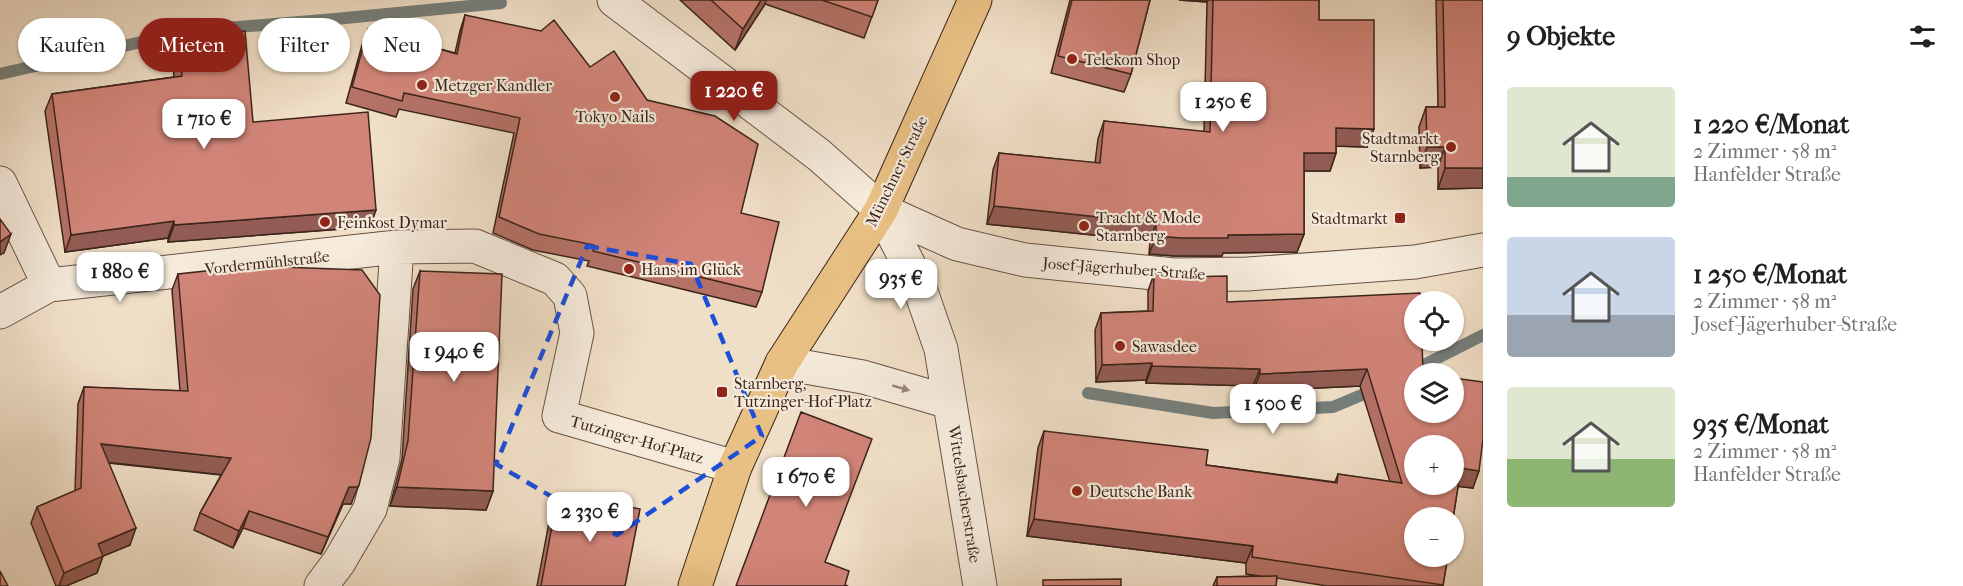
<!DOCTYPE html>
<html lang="de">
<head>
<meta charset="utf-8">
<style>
	:root { --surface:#fff; --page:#f2f2f2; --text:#202124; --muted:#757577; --accent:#8f2418 }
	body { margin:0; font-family:"IM FELL French Canon",serif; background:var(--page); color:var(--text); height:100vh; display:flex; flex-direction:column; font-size:22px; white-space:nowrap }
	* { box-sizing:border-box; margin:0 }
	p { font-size:20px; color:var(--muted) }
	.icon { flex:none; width:33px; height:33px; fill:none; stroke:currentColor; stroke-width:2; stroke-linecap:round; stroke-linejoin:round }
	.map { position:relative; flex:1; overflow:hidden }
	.drawer { display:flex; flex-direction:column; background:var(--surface); width:480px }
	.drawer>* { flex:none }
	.top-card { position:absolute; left:18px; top:18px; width:570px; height:54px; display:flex; gap:12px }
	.fabs { position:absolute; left:1404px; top:291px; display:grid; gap:12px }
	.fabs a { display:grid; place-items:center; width:60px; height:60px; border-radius:50%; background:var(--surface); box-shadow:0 2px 4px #0004; font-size:30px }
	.price { position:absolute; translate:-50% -51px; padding:0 14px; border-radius:12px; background:#fff; color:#222; font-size:20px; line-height:39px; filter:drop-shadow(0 2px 3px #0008) }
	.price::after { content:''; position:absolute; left:50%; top:36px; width:18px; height:14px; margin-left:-9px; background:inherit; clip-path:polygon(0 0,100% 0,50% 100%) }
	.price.on { background:var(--accent); color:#fff }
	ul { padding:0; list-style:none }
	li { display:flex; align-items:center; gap:18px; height:150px; padding:0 24px }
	li span { display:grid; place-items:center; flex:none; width:168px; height:120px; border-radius:6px; color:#555 }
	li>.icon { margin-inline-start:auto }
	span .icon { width:72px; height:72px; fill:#fffc; stroke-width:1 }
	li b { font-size:26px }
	h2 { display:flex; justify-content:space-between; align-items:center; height:72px; padding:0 24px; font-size:26px }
	.tag { padding:0 21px; border-radius:27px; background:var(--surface); box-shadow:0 2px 4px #0004; font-size:21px; line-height:54px }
	.tag.on { background:var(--accent); color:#fff }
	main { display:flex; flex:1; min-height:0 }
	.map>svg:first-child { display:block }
</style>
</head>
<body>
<main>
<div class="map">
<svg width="1483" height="586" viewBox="0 0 1483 586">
	<rect width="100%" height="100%" fill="#f0dfc7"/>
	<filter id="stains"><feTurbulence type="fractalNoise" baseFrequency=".00333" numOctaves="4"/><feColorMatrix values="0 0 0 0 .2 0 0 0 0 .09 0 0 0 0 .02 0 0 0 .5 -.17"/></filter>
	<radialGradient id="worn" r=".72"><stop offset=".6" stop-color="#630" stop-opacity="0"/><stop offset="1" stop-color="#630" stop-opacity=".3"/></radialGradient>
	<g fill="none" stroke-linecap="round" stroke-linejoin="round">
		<path stroke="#757f7b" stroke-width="12" d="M0,74L190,31L335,19L501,3
			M1410,372L1483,335
			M1088,393L1213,413L1333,407L1376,389"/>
		<g stroke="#695346" stroke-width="35">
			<path id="minor" d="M614,0L819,155L881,210L918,283L941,349L980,586
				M0,183L49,285
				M881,210L957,244L1025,260L1174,275L1248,274L1415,262L1483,250
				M0,312L49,285L397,247L475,246L555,279L570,296L577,333L559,416L735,467
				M782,363L863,377L949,402
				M321,586L339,562L370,509L383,458L397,247"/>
		</g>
		<g stroke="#3c241b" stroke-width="35">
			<path id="major" d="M695,586L735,467L782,363L881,210L975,0"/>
		</g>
		<use href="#minor" stroke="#f5eadb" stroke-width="33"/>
		<use href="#major" stroke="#e8c084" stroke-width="33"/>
	</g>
	<path fill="#b47267" stroke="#3c241b" stroke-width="1.5" d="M680,0H878L864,38L765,4L735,50Z
		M1070,0H1150L1131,74L1124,92L1051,73Z
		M1179,0H1319V20L1367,147L1336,146V153L1330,171H1304V234L1297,252L1223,253L1222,256H1175L1149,254L1150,241L987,224L993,170L999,153L1095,163L1098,139L1104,121L1204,132L1207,2Z
		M1436,0H1483V188L1438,189V167L1420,168L1419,127L1426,107H1438Z
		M465,15L590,67L647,100L741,213L762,292L756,307L587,266L589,261L533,250L493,233L514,133L399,109L396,117L346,103L362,45L368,29L455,53L460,31Z
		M178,37L253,122L370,227L168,242V238L65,252L45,111L52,94L174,77L172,54Z
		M420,271L493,491L486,510L390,506L402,459L413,289Z
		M178,274L352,502L351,504H343L321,554L243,528L233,548L194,530L200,513L221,475L108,463L130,545L103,556L97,573L66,586H56L31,523L37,507L75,491L78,404L84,387L180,391L172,290Z
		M1154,274L1227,302L1423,374L1473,488L1458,486L1443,586H1327L1277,578L1276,586H1213L1217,577L1260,576L1246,574V563L1027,536L1038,448L1044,431L1206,465L1335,482L1338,474L1390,482L1360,386L1253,391V386L1146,383V380L1096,382L1095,330L1101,313L1148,311V291Z
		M558,493L625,586H537L551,512Z"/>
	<path fill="#925c54" stroke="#3c241b" stroke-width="1.5" d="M761,0H766L765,4L735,50L743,29Z
		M1179,0H1208L1207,2Z
		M1336,128L1374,129L1367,147L1330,146Z
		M1427,147H1445L1438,167L1420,168Z
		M1304,153H1336L1330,171H1298Z
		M1445,168H1483V188L1438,189Z
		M994,206L1156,223L1150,241L987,224Z
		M376,210L370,227L168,242L174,225Z
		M174,221L168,238L65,252L71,235Z
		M11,234L4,253L0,255V242Z
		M1304,234L1297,252L1223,253L1222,256H1175L1149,254L1156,236Z
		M1152,363L1146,380L1096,382L1102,365Z
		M1152,366L1260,369L1253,386L1146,383Z
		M1367,369L1360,386L1253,391L1260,374Z
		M101,444L231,458L224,475L95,461Z
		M1461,468L1479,471L1473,488L1454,486Z
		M359,485L351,504H343L321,554L349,487Z
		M397,487L493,491L486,510L390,506Z
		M249,511L243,528L233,548L239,531Z
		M1034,519L1253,546L1246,563L1027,536Z
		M136,528L130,545L103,556L97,573L66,586H59L64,573L98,544Z"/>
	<path fill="#d18478" stroke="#3c241b" stroke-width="1.5" fill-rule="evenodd" d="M711,0H761L743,29Z
		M822,0H878L872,17Z
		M1072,0H1150L1131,74L1058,56Z
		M1213,0H1319V20H1374V129L1336,128V153H1304V234L1228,235V238H1181L1156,236V223L994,206L999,153L1100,163L1104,121L1210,132Z
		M1443,0H1483V168H1445V147H1427L1426,107H1445Z
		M465,15L541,31L554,20L590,67L614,51L647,100L715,116L758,144L741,213L779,222L762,292L593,251L594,245L539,234L499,217L520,118L404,93L402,101L352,87L368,29L457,54Z
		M245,31L253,122L368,112L376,210L174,225V221L71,235L52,94L182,76L178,37Z
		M0,219L11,234L0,242Z
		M252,266L362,270L380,295L371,438L359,485L357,487H349L328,537L249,511L239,531L200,513L231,458L101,444L136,528L98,544L103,556L64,573L37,507L81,488L84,387L188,391L178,274Z
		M420,271L502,274L493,491L397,487L408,441Z
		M1154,274L1180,277L1227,276V302L1420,293L1421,302H1414V340H1422L1423,374H1414V412H1454V378L1483,382V439L1479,471L1461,468L1453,518H1414V556H1448L1443,585L1252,557L1253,546L1034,519L1044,431L1208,450L1206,465L1337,483L1338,474L1402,483L1367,369L1260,374V369L1152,366V363L1102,365L1101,313L1153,311ZM1414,446H1454V484H1414Z
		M801,412L872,439L825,562L849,571L845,585L848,586H736Z
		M558,493L640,509L625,586H541Z
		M0,571L8,586H0Z
		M1277,576L1276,586H1217V577Z
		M1121,579V586H1043V580Z"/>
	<defs><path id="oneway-solid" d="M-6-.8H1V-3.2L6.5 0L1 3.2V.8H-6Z" transform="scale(1.5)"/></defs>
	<use fill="#98877b" href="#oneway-solid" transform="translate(901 388) rotate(16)"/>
	<path fill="none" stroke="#1d4ed8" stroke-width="4.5" stroke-dasharray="12 8" stroke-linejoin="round" d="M587,246L691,264L762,436L617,535L496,464Z"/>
	<g fill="#8f2418" stroke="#f5eadb" stroke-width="2">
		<circle cx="1072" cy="59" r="6"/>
		<circle cx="422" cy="85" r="6"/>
		<circle cx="615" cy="97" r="6"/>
		<circle cx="1451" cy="147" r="6"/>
		<rect x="1394" y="212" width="12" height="12" rx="3"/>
		<circle cx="325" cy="222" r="6"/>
		<circle cx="1084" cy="226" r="6"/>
		<circle cx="629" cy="269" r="6"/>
		<circle cx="1120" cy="346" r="6"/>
		<rect x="716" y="386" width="12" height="12" rx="3"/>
		<circle cx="1077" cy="491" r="6"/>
	</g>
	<g text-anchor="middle" stroke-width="4.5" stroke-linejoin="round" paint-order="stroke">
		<g font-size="16" fill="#3c241b" stroke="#f5eadb" text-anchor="start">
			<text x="1084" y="65">Telekom Shop</text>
			<text x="434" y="91">Metzger Kandler</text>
			<text x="615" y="122" text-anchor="middle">Tokyo Nails</text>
			<text x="1439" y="144" text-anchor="end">Stadtmarkt<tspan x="1439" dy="18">Starnberg</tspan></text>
			<text x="1096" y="223">Tracht &amp; Mode<tspan x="1096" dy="18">Starnberg</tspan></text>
			<text x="1388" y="224" text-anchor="end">Stadtmarkt</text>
			<text x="337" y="228">Feinkost Dymar</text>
			<text x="641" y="275">Hans im Glück</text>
			<text x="1132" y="352">Sawasdee</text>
			<text x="734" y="389">Starnberg,<tspan x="734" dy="18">Tutzinger-Hof-Platz</tspan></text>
			<text x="1089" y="497">Deutsche Bank</text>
		</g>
		<g font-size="16" fill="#3c241b" stroke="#f5eadb">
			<text transform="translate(896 171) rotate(-64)" y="6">Münchner Straße</text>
			<text transform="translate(267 262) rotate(-6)" y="6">Vordermühlstraße</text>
			<text transform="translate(1124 268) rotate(4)" y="6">Josef-Jägerhuber-Straße</text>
			<text transform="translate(637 439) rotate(16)" y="6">Tutzinger-Hof-Platz</text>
			<text transform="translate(965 494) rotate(81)" y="6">Wittelsbacherstraße</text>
		</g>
	</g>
	<rect width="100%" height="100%" filter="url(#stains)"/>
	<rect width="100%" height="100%" fill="url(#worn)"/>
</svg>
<div class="fabs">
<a><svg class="icon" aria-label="locate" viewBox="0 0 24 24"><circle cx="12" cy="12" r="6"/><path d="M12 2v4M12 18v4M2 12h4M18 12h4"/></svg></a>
<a><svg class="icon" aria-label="layers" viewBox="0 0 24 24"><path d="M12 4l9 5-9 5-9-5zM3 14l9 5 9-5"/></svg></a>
<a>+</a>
<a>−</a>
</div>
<b class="price on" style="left:734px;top:122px">1 220 €</b>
<b class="price" style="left:1223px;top:133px">1 250 €</b>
<b class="price" style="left:204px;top:150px">1 710 €</b>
<b class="price" style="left:120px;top:303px">1 880 €</b>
<b class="price" style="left:901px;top:310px">935 €</b>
<b class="price" style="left:454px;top:383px">1 940 €</b>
<b class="price" style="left:1273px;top:435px">1 500 €</b>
<b class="price" style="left:806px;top:508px">1 670 €</b>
<b class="price" style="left:590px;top:543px">2 330 €</b>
<div class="top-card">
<a class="tag">Kaufen</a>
<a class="tag on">Mieten</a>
<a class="tag">Filter</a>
<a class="tag">Neu</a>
</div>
</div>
<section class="drawer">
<h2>9 Objekte<svg class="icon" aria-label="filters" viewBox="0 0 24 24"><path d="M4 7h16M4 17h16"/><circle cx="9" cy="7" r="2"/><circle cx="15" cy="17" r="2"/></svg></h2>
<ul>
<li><span style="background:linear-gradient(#dfe7d0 75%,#7fa58c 0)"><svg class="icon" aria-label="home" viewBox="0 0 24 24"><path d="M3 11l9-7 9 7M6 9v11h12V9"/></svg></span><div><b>1 220 €/Monat</b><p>2 Zimmer · 58 m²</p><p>Hanfelder Straße</p></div></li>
<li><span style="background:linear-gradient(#c9d6e8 65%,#9aa5b1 0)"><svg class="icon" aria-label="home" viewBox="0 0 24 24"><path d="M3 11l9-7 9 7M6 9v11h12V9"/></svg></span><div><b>1 250 €/Monat</b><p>2 Zimmer · 58 m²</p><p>Josef-Jägerhuber-Straße</p></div></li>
<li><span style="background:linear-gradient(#dfe7d0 60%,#8fb573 0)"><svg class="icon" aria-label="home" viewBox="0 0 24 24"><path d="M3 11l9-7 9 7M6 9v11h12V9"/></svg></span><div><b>935 €/Monat</b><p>2 Zimmer · 58 m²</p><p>Hanfelder Straße</p></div></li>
</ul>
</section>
</main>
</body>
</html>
